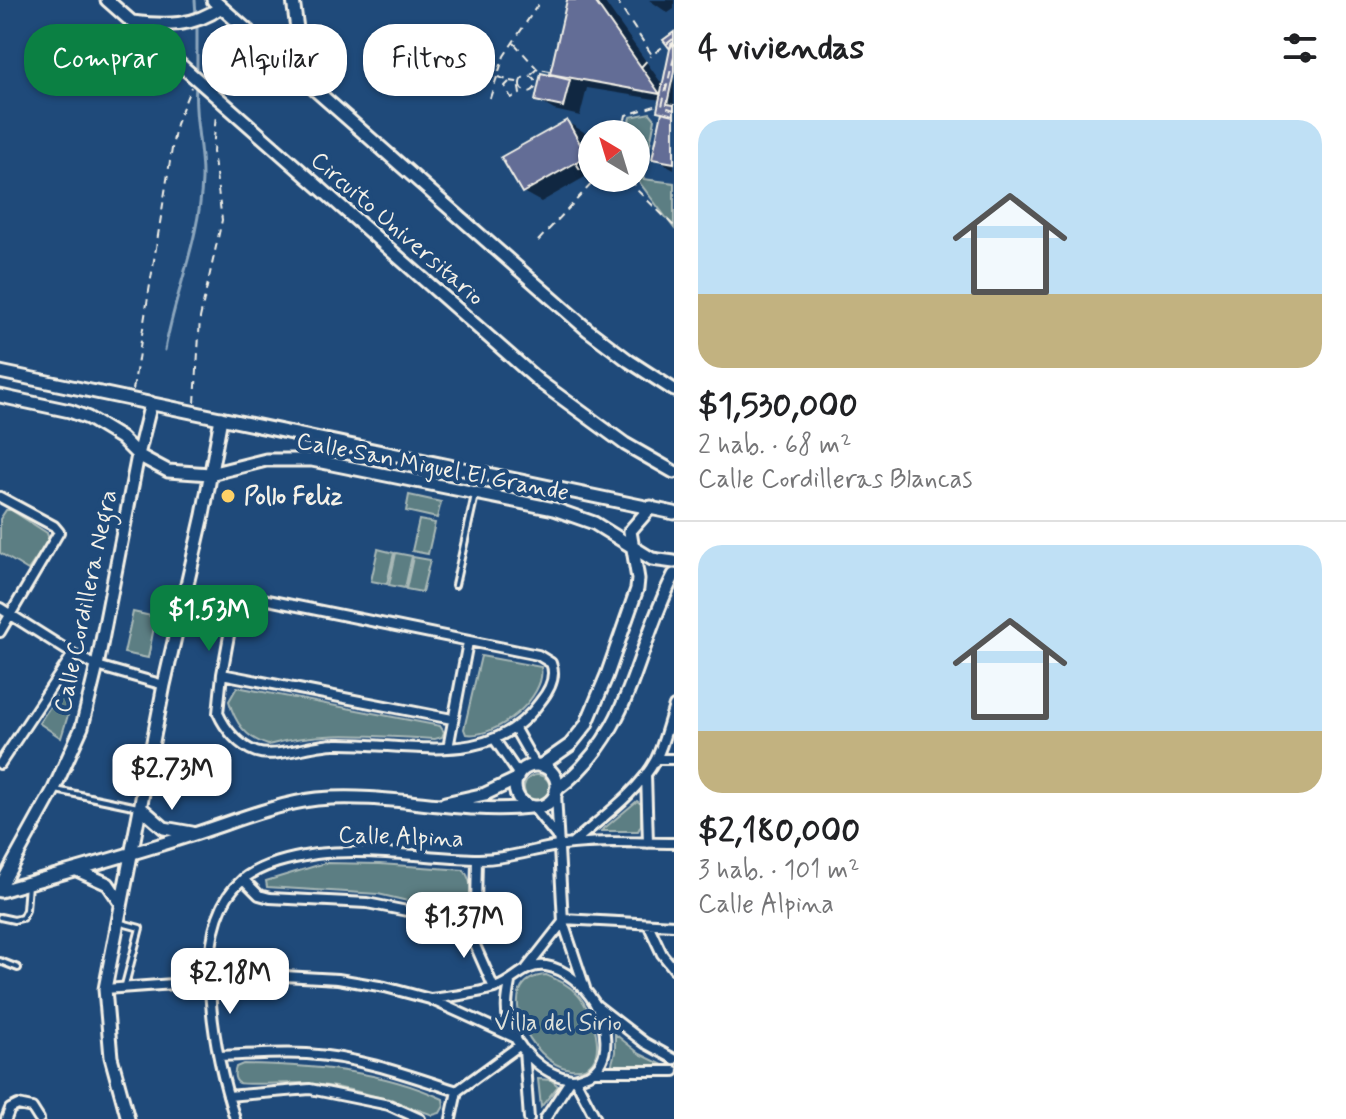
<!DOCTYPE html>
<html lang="es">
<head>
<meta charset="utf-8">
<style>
	:root { --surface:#fff; --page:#f6f6f6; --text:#202124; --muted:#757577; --line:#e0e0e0; --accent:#0b8043 }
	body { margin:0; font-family:Mynerve,sans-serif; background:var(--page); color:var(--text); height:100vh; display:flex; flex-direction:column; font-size:30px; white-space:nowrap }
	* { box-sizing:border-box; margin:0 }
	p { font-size:26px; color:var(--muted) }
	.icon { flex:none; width:44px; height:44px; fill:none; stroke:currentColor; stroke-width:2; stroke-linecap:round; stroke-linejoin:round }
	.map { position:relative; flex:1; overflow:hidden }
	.side { display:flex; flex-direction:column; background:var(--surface); width:672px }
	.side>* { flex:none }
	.banner { position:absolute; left:24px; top:24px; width:530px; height:72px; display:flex; gap:16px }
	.needle { width:52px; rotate:322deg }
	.controls { position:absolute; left:578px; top:120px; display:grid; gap:16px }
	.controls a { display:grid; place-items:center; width:72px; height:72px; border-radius:50%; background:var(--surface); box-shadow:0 2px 6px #0004; font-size:40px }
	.price { position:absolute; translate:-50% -68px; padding:0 18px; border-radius:16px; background:#fff; color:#222; font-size:26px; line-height:52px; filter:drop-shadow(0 2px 4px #0008) }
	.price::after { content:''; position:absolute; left:50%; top:48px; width:24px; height:18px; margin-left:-12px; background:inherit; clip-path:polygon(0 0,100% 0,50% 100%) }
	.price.on { background:var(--accent); color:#fff }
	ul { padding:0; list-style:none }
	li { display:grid; align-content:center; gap:16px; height:424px; padding:0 24px }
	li+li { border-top:2px solid var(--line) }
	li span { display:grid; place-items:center; height:248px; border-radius:24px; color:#555 }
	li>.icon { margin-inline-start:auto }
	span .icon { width:144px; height:144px; fill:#fffc; stroke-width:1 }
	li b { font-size:34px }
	h2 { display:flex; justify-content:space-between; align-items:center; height:96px; padding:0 24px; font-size:34px }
	.chip { padding:0 28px; border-radius:32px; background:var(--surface); box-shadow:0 2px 6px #0004; font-size:28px; line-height:72px }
	.chip.on { background:var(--accent); color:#fff }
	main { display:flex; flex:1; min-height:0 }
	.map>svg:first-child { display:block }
</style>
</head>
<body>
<main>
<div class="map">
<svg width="674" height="1119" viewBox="0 0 674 1119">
	<rect width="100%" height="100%" fill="#1f4a7a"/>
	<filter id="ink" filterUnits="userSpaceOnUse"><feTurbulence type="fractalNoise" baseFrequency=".0125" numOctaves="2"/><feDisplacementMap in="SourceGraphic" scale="16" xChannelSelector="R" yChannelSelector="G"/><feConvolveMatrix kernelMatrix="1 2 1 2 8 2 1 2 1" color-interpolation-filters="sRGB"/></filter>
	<g filter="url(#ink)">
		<path fill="#5c7e83" stroke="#a8b8b6" stroke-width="2" d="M650,113L655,119L643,179L674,183V228L636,178V134H626L630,117Z
			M409,495L441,502L437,518L406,511Z
			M6,510H11L47,533L49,540L28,570L0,553V519Z
			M419,520L435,523L428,554L412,551Z
			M378,549L394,553L387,584L371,581Z
			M396,553L412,556L405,588L389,585Z
			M413,557L430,560L422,592L406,589Z
			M133,612L156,617L148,658L124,653Z
			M481,656L541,667C547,697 496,739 466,734L464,729Z
			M77,672L80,676L61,738L39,723L73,673Z
			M237,687L440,726L444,732L442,737L435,739C380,737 322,729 268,745C246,738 235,723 229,701Z
			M524 788a13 13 0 1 1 26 0a13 13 0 1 1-26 0Z
			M637,801L641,804V825L638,831H601Z
			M325,863L380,864L464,870C476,888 472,907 450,911L378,894L267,887L266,881Z
			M546,975C558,980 568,984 577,994C594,1011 615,1074 570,1069C530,1064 489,979 546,975Z
			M615,1034L640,1054L671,1069L611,1067L615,1052Z
			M243,1064C310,1065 381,1070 443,1099L444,1106L440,1113L433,1115C390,1099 347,1086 301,1083C291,1083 242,1085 239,1083C233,1079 234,1073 236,1067Z
			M538,1079L551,1080L558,1086L541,1107Z"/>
		<path fill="#0007" d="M569,0H603L664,87L674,35V169L654,158L664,113L661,100L587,88L580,116L554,110L537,100L551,76Z
			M649,0H674V9L668,13Z
			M567,122L584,132L592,146V173L541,202L523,192Z"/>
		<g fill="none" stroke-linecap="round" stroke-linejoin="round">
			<path stroke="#8ca6bd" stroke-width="3" d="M195,0L196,15
				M197,27V73
				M165,350C175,293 200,238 202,180C203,148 193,118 196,86"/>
		</g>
		<path fill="#636d96" stroke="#f4f1e8" stroke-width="2" d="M567,0H594L660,94L550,74Z
			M674,32V42L670,49L663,40Z
			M674,42V72L667,104L674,105V115L657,111L671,44Z
			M541,73L570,80L563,107L535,101Z
			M662,112L674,115V163L652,159Z
			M567,120L587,156L522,193L501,157Z"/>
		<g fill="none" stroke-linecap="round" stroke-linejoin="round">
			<g stroke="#f4f1e8" stroke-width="10">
				<path id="lane" d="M455,585L475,495
					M56,790L138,807
					M0,917L14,920L22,918L26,910L28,884
					M118,922L140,928L125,985
					M0,961L18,968"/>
			</g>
			<g stroke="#f4f1e8" stroke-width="14">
				<path id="street" d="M0,497L54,526L59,532L0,632
					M243,595L538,655L551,663C557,677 549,691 540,702C491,771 406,742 335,744C312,744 276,759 256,752C239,746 225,729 218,713L222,674L235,602Z
					M0,608L73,654L97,666L164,685
					M222,674L452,719
					M515,729L536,766
					M495,740L519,775
					M448,748L468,642
					M656,759H674
					M0,764L73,654
					M646,774L648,843
					M556,793L563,922L585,988
					M533,807L558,838
					M573,843C601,818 638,793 656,759C664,743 668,723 674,706
					M243,879L259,895L270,898L367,903L447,919L463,918
					M463,918L494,988
					M463,918L476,905L477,859
					M563,919L674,925
					M648,924L662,954L674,969
					M527,968L563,922
					M105,989L284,976L338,979L385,987L430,999L516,1038
					M431,999C454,996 476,994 497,987C515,981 525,963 546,966C566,969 584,986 594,1002C606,1023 614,1059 589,1074C584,1076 578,1079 572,1079C543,1076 513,1046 508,1019C505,1007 508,994 510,982
					M596,1005L645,1043L674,1059
					M524,1050L529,1119
					M220,1056C249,1055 278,1052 307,1054C358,1057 408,1075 457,1091
					M593,1071H674
					M575,1079L596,1119
					M228,1096L310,1089L389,1105L420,1119
					M6,1119L10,1109L18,1105L32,1108L39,1119
					M235,1119C216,1059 186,927 242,880C262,864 291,858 316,854C368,848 422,857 474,859C506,860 534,849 564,845C600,840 638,843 674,843
					M451,1119L457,1091L520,1045
					M545,1119L571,1079"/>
			</g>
			<g stroke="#f4f1e8" stroke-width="17">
				<path id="secondary" d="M107,0L540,382L625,444L674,472
					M213,0L588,330L629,361L674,390
					M293,0L298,36L321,95
					M132,22C165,26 194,27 221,7
					M0,372L674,513
					M0,396L70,411L88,418L121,438L138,455L168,471L210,474L266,460H312L554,509L594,523L652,559L674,562
					M515 786a21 21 0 1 1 42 0a21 21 0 1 1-42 0Z
					M540,766L570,745L586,725L607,675L637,589L638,579L630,531L651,507
					M556,790C633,733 633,654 674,575
					M445,803L485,794L517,779
					M141,808L164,828L192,833
					M77,870L108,884L121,903
					M0,887L54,789L82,727L97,666L138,455L151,403
					M0,891C63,873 126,856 188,836C230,823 274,804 317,799C389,792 459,815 530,807
					M128,1119L111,1057L105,989L164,685L203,515L221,418"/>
			</g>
			<path stroke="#f4f1e8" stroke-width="2" stroke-dasharray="8 6" stroke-linecap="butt" d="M616,0L652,55L673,39
				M514,43L541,73
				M674,57L662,106L674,110
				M641,67L651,56
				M531,75L538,69L550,71
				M520 84a8 8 0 1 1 16 0a8 8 0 1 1-16 0Z
				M498,77L510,81L505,86L511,98L520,94L518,82L510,81
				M490,98L504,56L541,0
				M622,134L626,115L658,105
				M576,163L581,171L592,175
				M632,178L636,189L674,226
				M538,241L597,178
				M133,390L176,124L191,87
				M195,403L200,318L222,220L213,152L216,113"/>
			<use href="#lane" stroke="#1f4a7a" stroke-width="4"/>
			<use href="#street" stroke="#1f4a7a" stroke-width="8"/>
			<use href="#secondary" stroke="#1f4a7a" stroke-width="11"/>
		</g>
	</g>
	<circle fill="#ffd166" stroke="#1f4a7a" stroke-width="3" cx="228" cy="496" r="8"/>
	<g text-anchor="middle" stroke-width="8" stroke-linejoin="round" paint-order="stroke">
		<g font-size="24" fill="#f4f1e8" stroke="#1f4a7a">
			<text transform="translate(398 228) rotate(41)" y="8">Circuito Universitario</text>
			<text transform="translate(433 466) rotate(11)" y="8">Calle San Miguel El Grande</text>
			<text transform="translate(85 601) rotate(-78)" y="8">Calle Cordillera Negra</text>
			<text transform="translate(401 836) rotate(2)" y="8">Calle Alpina</text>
		</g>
		<g font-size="24" font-weight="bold" fill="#f4f1e8" stroke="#1f4a7a" text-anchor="start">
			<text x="244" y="504">Pollo Feliz</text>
		</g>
		<g font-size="24" fill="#dde0d9" stroke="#1f4a7a">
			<text x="558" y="1030">Villa del Sirio</text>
		</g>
	</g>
</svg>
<div class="controls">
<a><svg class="needle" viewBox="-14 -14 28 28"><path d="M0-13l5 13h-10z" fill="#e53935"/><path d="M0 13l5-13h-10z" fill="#757577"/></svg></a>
</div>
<b class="price on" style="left:209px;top:653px">$1.53M</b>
<b class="price" style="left:172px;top:812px">$2.73M</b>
<b class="price" style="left:464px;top:960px">$1.37M</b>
<b class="price" style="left:230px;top:1016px">$2.18M</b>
<div class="banner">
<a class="chip on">Comprar</a>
<a class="chip">Alquilar</a>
<a class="chip">Filtros</a>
</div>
</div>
<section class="side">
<h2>4 viviendas<svg class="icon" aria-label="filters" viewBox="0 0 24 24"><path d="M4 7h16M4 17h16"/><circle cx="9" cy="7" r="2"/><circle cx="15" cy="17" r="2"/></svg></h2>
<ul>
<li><span style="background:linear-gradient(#bfe0f5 70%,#c2b280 0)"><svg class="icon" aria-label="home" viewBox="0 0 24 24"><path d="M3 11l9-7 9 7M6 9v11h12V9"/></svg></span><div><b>$1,530,000</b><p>2 hab. · 68 m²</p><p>Calle Cordilleras Blancas</p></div></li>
<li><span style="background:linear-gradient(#bfe0f5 75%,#c2b280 0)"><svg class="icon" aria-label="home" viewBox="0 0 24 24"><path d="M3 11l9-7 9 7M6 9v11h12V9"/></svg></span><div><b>$2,180,000</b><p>3 hab. · 101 m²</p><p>Calle Alpina</p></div></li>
</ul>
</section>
</main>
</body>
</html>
